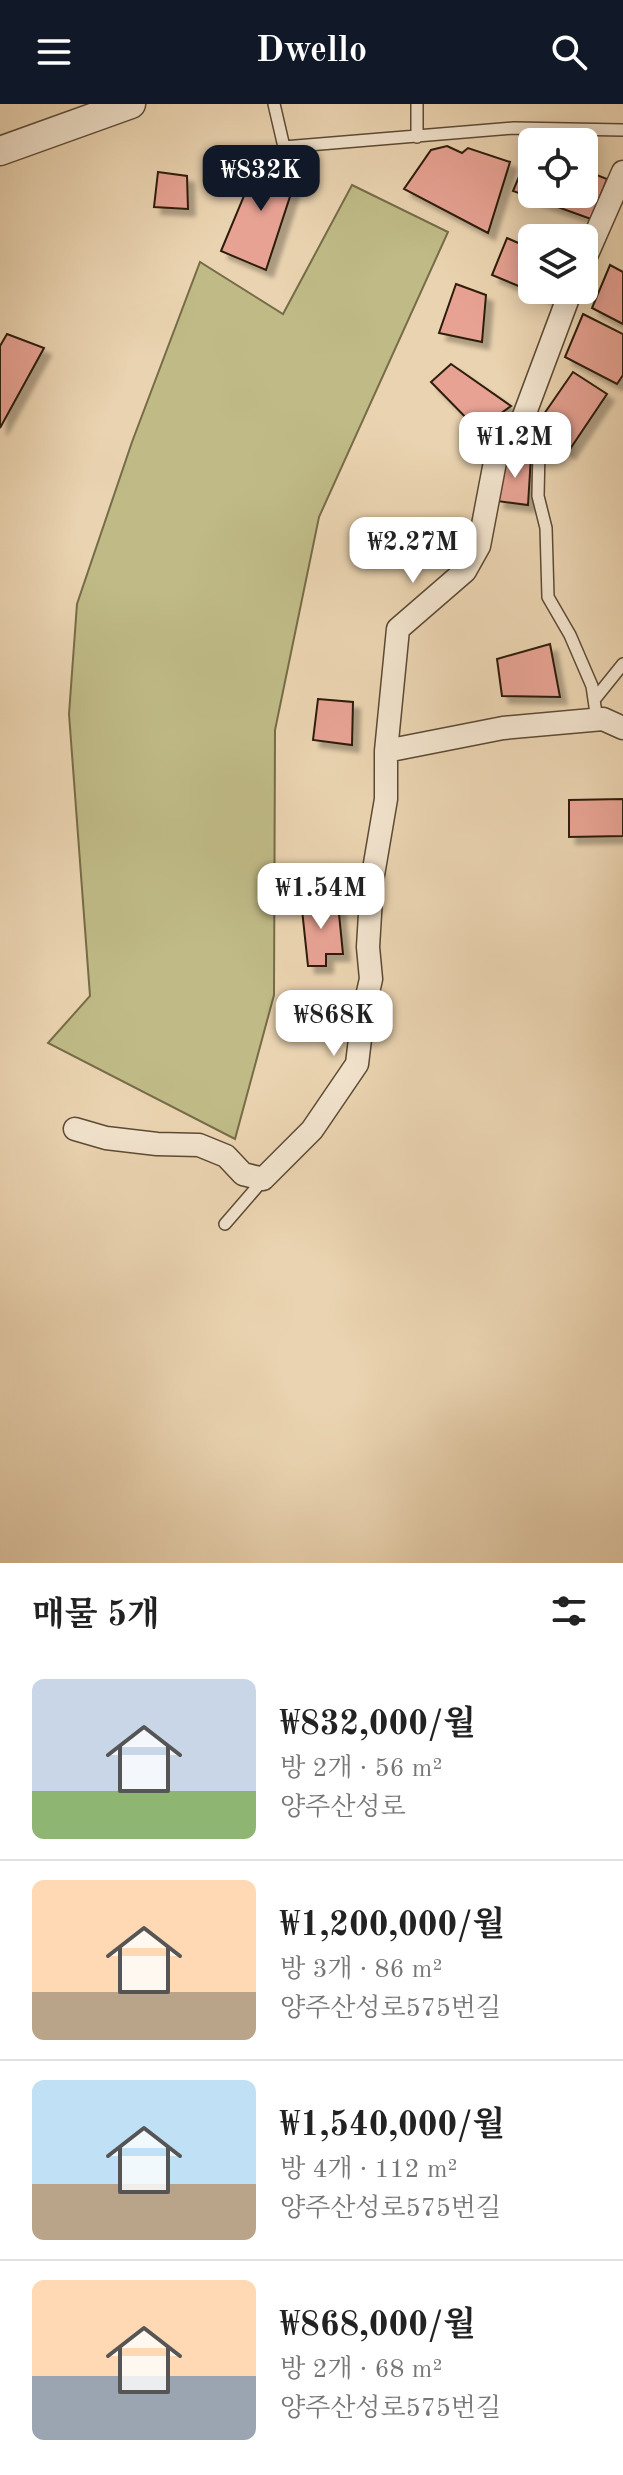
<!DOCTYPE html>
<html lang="ko">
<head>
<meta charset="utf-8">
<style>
	:root { --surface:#fff; --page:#f6f6f6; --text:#222; --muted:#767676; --line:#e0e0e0; --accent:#111827 }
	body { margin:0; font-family:"Old Standard TT","Noto Serif KR",serif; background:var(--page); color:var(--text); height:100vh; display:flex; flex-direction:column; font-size:30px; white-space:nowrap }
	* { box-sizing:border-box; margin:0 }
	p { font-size:26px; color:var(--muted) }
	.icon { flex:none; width:44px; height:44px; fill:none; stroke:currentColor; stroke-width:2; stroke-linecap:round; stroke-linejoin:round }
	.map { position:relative; height:1459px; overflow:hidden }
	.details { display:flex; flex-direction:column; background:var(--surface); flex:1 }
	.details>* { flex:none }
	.buttons { position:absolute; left:518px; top:24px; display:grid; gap:16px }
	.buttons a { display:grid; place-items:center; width:80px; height:80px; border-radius:12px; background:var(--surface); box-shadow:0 4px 20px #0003; font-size:40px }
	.price { position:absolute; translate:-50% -68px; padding:0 18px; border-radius:16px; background:#fff; color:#222; font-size:26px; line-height:52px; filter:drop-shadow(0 2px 4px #0008) }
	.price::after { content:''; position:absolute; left:50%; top:48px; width:24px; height:18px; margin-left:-12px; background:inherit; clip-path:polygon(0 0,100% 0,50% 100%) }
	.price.on { background:var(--accent); color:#fff }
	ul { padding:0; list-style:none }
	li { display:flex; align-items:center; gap:24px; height:200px; padding:0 32px }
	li+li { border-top:2px solid var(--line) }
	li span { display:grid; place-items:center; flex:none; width:224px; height:160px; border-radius:12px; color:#555 }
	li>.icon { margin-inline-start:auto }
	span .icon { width:96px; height:96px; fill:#fffc; stroke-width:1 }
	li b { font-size:34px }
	h2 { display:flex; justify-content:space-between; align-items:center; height:96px; padding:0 32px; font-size:34px }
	header { display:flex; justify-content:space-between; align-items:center; height:104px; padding:0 32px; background:var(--accent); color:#fff; font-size:36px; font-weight:800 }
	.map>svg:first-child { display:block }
</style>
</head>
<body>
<header><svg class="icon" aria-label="menu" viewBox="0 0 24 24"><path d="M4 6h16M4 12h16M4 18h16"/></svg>Dwello<svg class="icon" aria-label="search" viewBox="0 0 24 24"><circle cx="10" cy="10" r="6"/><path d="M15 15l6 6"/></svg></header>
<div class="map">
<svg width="623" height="1459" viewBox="0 0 623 1459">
	<defs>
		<filter id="shadow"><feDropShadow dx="7" dy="7" stdDeviation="2" flood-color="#0004"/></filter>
	</defs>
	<rect width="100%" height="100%" fill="#ead3b0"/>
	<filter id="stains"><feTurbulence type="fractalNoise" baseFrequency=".0025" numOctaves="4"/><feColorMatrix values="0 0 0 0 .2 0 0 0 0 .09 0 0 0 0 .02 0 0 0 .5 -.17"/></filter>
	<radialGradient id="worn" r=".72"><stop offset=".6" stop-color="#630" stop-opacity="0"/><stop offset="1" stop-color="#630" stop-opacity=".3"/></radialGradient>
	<path fill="#bfba86" stroke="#766c48" stroke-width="2" d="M352,81L448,128L319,413L275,626L274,891L235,1035L48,939L90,892L69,610L77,500L132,338L200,158L283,210Z"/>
	<path fill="#e7a293" stroke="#2d1d0a" stroke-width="2" filter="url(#shadow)" d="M447,42L462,49L468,44L510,58L488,129L404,85L431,46Z
		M530,46L532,90H584V66L607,75L591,115L513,87Z
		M261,51L299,65L266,166L221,147Z
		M158,68L187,72L188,105L154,103Z
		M507,134L532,145V186H554L550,195L492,171Z
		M610,161L623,168V220L592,204Z
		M456,180L486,191L482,238L439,229Z
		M583,210L623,230V271L617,280L565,253Z
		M7,230L44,244L0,324V242Z
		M451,260L511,302L478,326L431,278Z
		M573,268L607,290L568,348L535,323Z
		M505,351L531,352L528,401L497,397Z
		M550,540L560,593L502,592L497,555Z
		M318,595L353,598L352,641L313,636Z
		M623,695V732L569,733V696Z
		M301,796L338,800L343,850H326V862H308Z"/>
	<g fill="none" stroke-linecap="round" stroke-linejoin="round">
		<g stroke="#5c4a34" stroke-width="14">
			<path id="service" d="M274,0L284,43L514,24L623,26
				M417,0V33
				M522,317L539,346L538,392L546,424L548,493L570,531L592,582L597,616
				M594,596L623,560
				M225,1120L263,1076"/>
		</g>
		<g stroke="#5c4a34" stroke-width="25">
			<path id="minor" d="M584,157L623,68
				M571,186L522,317L498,342L479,442L465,467L398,525L386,647L503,624L603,615L623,624
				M75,1025L106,1034L157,1040L199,1041L226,1052L243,1070L263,1075L312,1026L357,960L363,910L371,875L368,843L372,777L386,695V647"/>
		</g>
		<g stroke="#5c4a34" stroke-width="31">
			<path id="tertiary" d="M0,47L131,0"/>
		</g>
		<use href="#service" stroke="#f1e2cc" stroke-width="11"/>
		<use href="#minor" stroke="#f1e2cc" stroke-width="22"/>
		<use href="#tertiary" stroke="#f1e2cc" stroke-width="28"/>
	</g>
	<rect width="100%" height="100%" filter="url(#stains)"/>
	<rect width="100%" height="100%" fill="url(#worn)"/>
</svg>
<div class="buttons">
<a><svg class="icon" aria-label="locate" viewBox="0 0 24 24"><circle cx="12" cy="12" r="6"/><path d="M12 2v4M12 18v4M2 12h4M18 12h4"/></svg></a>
<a><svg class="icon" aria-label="layers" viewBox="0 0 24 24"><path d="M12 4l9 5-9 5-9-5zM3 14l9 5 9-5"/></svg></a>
</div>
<b class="price on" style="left:261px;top:109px">₩832K</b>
<b class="price" style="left:515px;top:376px">₩1.2M</b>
<b class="price" style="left:413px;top:481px">₩2.27M</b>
<b class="price" style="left:321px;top:827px">₩1.54M</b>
<b class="price" style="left:334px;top:954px">₩868K</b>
</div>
<section class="details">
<h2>매물 5개<svg class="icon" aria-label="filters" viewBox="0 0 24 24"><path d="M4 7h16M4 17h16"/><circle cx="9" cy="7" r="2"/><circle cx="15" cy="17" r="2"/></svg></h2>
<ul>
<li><span style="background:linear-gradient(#c9d6e8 70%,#8fb573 0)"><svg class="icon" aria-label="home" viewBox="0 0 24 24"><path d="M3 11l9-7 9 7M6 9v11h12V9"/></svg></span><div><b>₩832,000/월</b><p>방 2개 · 56 m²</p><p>양주산성로</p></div></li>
<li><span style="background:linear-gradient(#ffd9b3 70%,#b9a48a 0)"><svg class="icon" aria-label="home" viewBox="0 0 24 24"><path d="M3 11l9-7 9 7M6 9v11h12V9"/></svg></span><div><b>₩1,200,000/월</b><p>방 3개 · 86 m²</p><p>양주산성로575번길</p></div></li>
<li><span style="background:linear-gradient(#bfe0f5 65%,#b9a48a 0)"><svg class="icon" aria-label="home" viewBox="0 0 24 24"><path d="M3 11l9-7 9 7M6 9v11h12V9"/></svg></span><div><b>₩1,540,000/월</b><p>방 4개 · 112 m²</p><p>양주산성로575번길</p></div></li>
<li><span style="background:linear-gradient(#ffd9b3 60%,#9aa5b1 0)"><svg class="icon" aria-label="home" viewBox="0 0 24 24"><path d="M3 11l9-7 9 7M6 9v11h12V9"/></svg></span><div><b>₩868,000/월</b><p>방 2개 · 68 m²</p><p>양주산성로575번길</p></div></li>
</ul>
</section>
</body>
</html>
